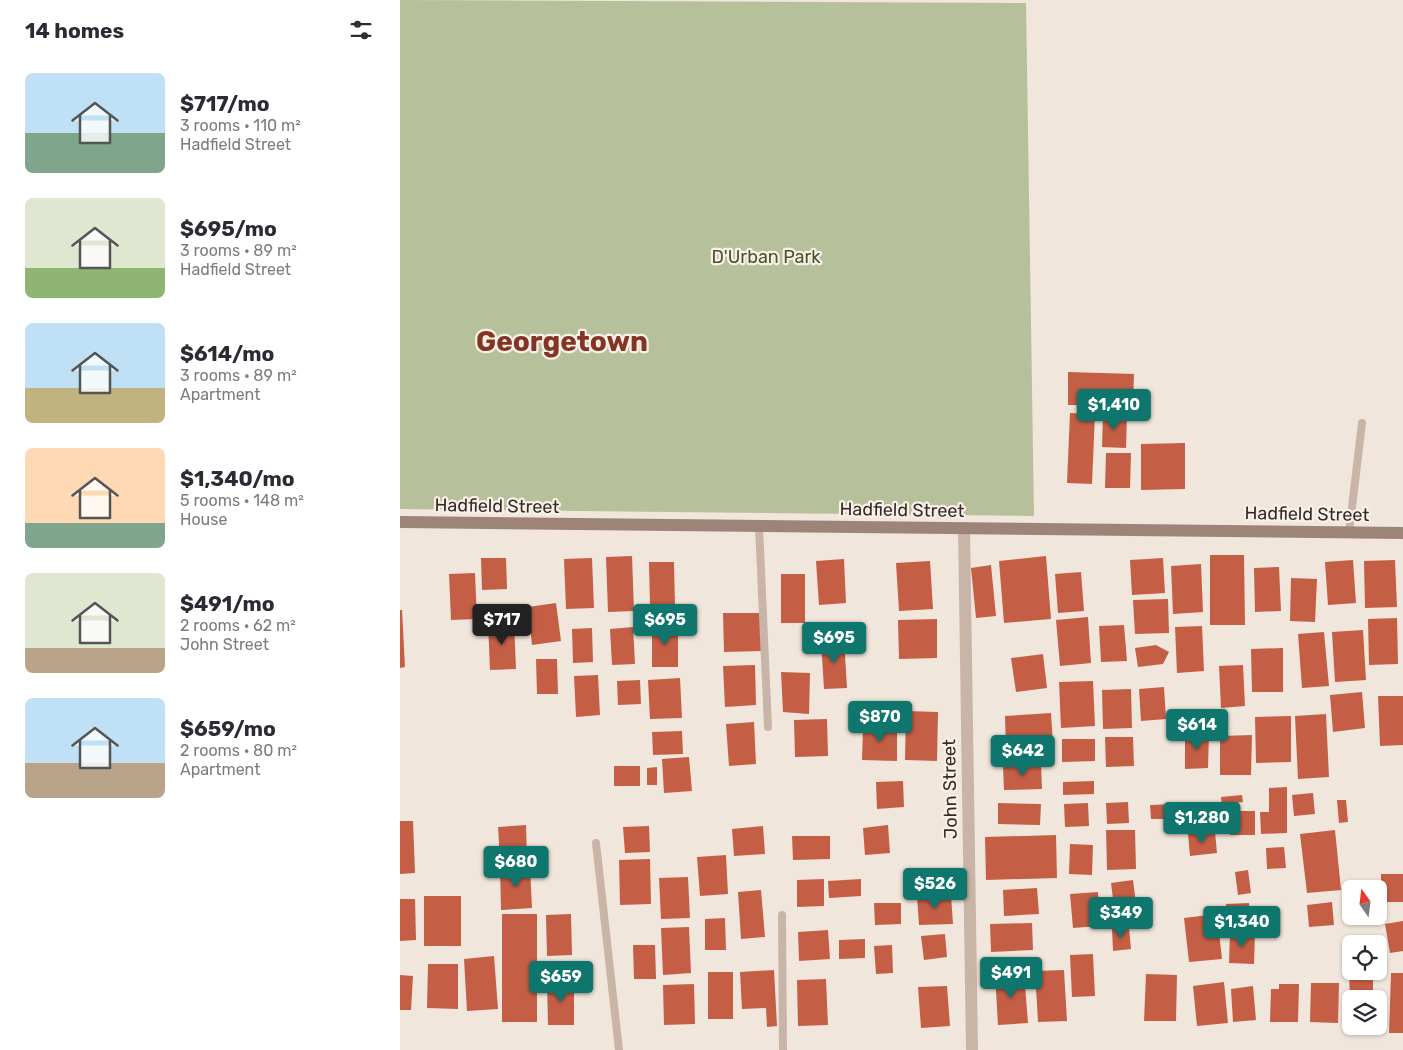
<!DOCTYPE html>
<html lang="en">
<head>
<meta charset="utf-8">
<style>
	:root { --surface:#fff; --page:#f2f2f3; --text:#2b2b33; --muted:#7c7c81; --accent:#0f766e }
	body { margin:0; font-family:Rubik,sans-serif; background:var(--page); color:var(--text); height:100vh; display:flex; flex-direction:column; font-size:19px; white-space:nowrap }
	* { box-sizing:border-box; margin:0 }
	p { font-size:16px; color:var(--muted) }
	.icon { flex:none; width:28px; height:28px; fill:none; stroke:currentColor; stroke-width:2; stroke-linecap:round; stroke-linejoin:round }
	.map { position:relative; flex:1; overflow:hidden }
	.panel { display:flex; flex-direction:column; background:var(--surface); width:400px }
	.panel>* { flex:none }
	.needle { width:32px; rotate:346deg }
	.controls { position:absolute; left:942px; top:880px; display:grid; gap:10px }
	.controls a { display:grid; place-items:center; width:45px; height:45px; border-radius:8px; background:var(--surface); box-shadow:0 1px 4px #0004; font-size:25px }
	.price { position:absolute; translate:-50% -42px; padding:0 11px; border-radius:5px; background:var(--accent); color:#fff; font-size:16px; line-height:32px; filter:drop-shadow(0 1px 2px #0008) }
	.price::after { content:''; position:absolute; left:50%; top:30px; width:15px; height:11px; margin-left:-8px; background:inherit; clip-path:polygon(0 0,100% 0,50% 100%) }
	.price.current { background:#222; color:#fff }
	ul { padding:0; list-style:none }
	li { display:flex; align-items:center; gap:15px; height:125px; padding:0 25px }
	li span { display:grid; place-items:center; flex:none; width:140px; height:100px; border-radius:8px; color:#555 }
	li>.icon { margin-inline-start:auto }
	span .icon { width:60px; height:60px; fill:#fffc; stroke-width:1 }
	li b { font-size:21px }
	h2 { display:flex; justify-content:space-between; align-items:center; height:60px; padding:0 25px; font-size:21px }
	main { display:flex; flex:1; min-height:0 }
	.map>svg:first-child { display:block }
</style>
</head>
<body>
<main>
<section class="panel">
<h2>14 homes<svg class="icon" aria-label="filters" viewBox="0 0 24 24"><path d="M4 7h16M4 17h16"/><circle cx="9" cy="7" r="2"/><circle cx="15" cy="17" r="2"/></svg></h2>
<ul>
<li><span style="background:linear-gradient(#bfe0f5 60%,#7fa58c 0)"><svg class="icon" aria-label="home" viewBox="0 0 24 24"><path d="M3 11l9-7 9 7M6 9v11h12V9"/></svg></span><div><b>$717/mo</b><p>3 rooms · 110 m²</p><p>Hadfield Street</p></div></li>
<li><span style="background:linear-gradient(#dfe7d0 70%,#8fb573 0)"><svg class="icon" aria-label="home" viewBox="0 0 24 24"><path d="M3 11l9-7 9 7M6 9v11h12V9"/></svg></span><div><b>$695/mo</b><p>3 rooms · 89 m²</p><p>Hadfield Street</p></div></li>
<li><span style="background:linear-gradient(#bfe0f5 65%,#c2b280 0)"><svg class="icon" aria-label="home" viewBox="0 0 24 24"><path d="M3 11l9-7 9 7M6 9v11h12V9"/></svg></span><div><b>$614/mo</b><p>3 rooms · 89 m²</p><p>Apartment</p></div></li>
<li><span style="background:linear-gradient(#ffd9b3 75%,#7fa58c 0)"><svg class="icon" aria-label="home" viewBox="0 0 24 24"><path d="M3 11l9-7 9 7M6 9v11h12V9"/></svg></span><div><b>$1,340/mo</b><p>5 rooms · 148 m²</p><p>House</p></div></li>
<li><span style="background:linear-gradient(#dfe7d0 75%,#b9a48a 0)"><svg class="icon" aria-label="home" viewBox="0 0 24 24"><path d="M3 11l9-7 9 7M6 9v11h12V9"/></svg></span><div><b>$491/mo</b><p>2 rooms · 62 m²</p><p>John Street</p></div></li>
<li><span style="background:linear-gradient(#bfe0f5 65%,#b9a48a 0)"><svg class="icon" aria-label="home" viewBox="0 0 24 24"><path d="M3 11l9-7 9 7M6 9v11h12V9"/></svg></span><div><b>$659/mo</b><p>2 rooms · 80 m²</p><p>Apartment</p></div></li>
</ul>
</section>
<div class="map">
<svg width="1003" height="1050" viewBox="0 0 1003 1050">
	<rect width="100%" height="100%" fill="#f1e6db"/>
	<path fill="#b6c09b" d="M0,0L626,3L634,516L0,509Z"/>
	<path fill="#c45f46" d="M668,372L734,374L733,406L668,405Z
		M670,413L695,414L692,484L667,483Z
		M703,414L727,415L726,448L702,447Z
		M785,443V489L741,490V444Z
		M706,453H731L730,488H705Z
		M810,555H844L845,625H810Z
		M232,556L234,611L208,612L206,557Z
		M646,556L651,619L604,623L599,561Z
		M81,558H106L107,589L82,590Z
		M192,558L194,608L166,609L164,559Z
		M763,558L765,593L732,595L730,560Z
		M444,559L446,603L419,605L416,561Z
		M953,560L956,603L928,605L925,562Z
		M995,560L997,607L965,608L964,561Z
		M530,561L533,609L499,611L496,563Z
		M249,562H274L275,606H250Z
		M801,564L803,612L773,614L771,566Z
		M591,565L596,616L576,618L571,568Z
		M879,567L881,611L855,612L854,568Z
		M681,572L684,611L658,613L655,574Z
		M75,573L77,619L51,620L49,574Z
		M381,574H405V623H381Z
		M891,578L917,579L915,622L890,621Z
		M768,599L769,633L735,634L733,600Z
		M156,603L161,641L132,645L128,607Z
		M0,610H2L5,667L0,668Z
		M323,613H362V651L324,652Z
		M688,617L691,663L660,666L656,620Z
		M997,618L998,664L969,665L968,619Z
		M537,619V658L499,659L498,620Z
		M114,621L116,669L90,670L88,622Z
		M724,625L727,661L701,662L699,626Z
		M252,626H278V667H252Z
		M802,626L804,671L777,673L775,627Z
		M233,627L235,664L212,665L210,629Z
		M192,628L193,662L173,663L172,629Z
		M963,630L966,680L935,682L932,632Z
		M924,632L929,686L902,688L898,634Z
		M444,639L447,688L424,689L421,641Z
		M756,645L769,652L763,664L738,667L735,648Z
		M883,648V692H852L851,649Z
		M643,654L647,688L616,692L611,658Z
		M136,659H157L158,694H137Z
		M355,665L356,705L325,707L323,666Z
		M843,665L845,706L821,708L819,666Z
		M381,672L410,673L409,714L383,712Z
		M198,675L200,715L176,717L174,676Z
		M280,678L282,718L250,719L248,680Z
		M240,680L241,704L218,705L217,681Z
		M693,681L695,726L661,728L659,682Z
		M764,687L766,719L741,721L739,689Z
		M731,689L732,728L703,729L702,690Z
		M962,692L965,728L933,732L930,695Z
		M978,696H1003V745L980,746Z
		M506,711L538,712L537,761L505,760Z
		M651,713L653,744L606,748L605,716Z
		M926,714L929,777L898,779L895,716Z
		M891,716V762L856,763L855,717Z
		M427,719L428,756L395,757L394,720Z
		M354,722L356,764L329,766L326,724Z
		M463,726H497V761L462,760Z
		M282,731L283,754L253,755L252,732Z
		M785,733H809L808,768L785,769Z
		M852,735L851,775H820V736Z
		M705,737H733L734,766L706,767Z
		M662,739H695V761L662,762Z
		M289,757L292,791L264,793L262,759Z
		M641,764L642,789L604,790L603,766Z
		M214,766H240V786H214Z
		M257,767V785H247V768Z
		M503,781L504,807L477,809L476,782Z
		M694,781V794L663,795V782Z
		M887,787V833L861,834L860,812H869V788Z
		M913,793L915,814L894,816L892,795Z
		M842,795L843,802L822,805L821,797Z
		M937,800H946L948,822L939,823Z
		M728,802L729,823L707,824L706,803Z
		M598,803L641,804L640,825L598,824Z
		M688,803L689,826L665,827L664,804Z
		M773,804L772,819H751L750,805Z
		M830,811H855V835H830Z
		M0,821H13L15,873L0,874Z
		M126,825L127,859L100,860L98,827Z
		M488,825L490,853L465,855L463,828Z
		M249,826L250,852L225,853L223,827Z
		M363,826L365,854L334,856L332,829Z
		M706,830H735L736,869L707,870Z
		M935,830L941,890L907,893L900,834Z
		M815,832L817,853L790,856L788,834Z
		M656,835L657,878L586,880L585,837Z
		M392,836H430V859L393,860Z
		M670,844L693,845L692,875L669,874Z
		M884,847L886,868L867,869L866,848Z
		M326,855L328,894L300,896L297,857Z
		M250,859L251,904L220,905L219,860Z
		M130,867L132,908L101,910L100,868Z
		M848,870L851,893L838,895L835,872Z
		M981,874H1003V902H981Z
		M288,877L290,918L261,919L259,878Z
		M424,879V906L397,907V880Z
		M461,879V896L429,898L428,881Z
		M733,880L736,904L714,907L711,883Z
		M637,888L639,914L604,916L603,890Z
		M361,890L365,937L341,939L338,892Z
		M698,892L700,926L673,928L670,894Z
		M551,895L553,924L519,925L517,896Z
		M24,896H61V946H24Z
		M0,899H15L16,940L0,941Z
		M932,902L934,925L909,927L907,905Z
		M474,903H501V924L475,925Z
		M849,903L850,920H827L826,904Z
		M102,914H137V1022H102Z
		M171,914L172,955L147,956L146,915Z
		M817,914L822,959L789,962L784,918Z
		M325,918L326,950H305V919Z
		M1003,921V951L990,953L985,924Z
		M632,923L633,950L591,952L590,924Z
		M289,927L291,973L263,975L261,928Z
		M729,928L731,949L713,951L712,929Z
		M428,930L430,959L399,961L398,932Z
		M830,932L855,933L854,964L829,963Z
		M545,934L547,957L524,960L521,936Z
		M465,939V958L439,959V940Z
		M233,945H255L256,979H234Z
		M492,945L493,973L476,974L474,946Z
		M693,954L695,996L672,997L670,955Z
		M94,956L98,1009L67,1011L64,959Z
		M28,964H58V1009L27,1008Z
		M374,970L377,1026L367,1027L366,1008L342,1009L340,972Z
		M664,970L667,1021L638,1022L635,971Z
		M308,972H333V1019H308Z
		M624,972L628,1023L598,1025L595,974Z
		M973,972V999H950L949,973Z
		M991,973H1003V1033H989Z
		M746,974L777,975L776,1021H744Z
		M0,975L13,976L11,1010H0Z
		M426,979L428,1025L398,1026L397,980Z
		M174,980V1025H148L147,981Z
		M824,982L828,1023L797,1026L793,986Z
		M911,983H939L938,1023L910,1022Z
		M294,984L295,1024L264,1025L263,985Z
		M879,984H899L898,1022H870L871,989H879Z
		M547,986L550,1026L521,1028L518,987Z
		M853,986L856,1020L833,1022L831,989Z
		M950,1026H974V1028L950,1029Z"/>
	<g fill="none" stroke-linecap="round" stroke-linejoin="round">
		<path stroke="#c9b5a7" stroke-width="8" d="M359,526L368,727
			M949,532L962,423
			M196,843L219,1050
			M382,915L383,1050"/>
		<path stroke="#c9b5a7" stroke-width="12" d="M564,528L572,1050"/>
		<path stroke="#9d8479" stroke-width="12" d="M0,522L1003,533"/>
	</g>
	<g text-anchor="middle" stroke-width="4.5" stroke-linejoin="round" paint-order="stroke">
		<g font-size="18" fill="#47542c" stroke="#f9f0e7">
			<text x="366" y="263">D'Urban Park</text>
		</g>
		<g font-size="18" fill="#362b28" stroke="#f9f0e7">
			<text transform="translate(97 506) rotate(1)" y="6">Hadfield Street</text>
			<text transform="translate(502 510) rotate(1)" y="6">Hadfield Street</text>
			<text transform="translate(907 514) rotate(1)" y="6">Hadfield Street</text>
			<text transform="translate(550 789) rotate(-91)" y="6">John Street</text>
		</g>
		<g font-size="28" font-weight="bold" fill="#843422" stroke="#f9f0e7">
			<text x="162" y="351">Georgetown</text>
		</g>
	</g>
</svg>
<div class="controls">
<a><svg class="needle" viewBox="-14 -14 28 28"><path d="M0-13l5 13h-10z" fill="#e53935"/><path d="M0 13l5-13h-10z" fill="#7c7c81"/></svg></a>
<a><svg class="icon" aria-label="locate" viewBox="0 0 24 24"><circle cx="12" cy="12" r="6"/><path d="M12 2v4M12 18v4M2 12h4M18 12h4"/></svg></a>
<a><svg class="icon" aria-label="layers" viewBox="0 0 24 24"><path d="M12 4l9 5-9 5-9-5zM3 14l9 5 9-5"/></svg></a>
</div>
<b class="price" style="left:714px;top:431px">$1,410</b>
<b class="price current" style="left:102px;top:646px">$717</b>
<b class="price" style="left:265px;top:646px">$695</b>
<b class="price" style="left:434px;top:664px">$695</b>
<b class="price" style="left:480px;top:743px">$870</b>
<b class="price" style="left:797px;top:751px">$614</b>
<b class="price" style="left:623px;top:777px">$642</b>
<b class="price" style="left:802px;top:844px">$1,280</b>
<b class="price" style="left:116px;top:888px">$680</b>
<b class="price" style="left:535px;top:910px">$526</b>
<b class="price" style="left:721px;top:939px">$349</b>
<b class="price" style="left:842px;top:948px">$1,340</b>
<b class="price" style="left:611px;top:999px">$491</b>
<b class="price" style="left:161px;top:1003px">$659</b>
</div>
</main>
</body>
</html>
